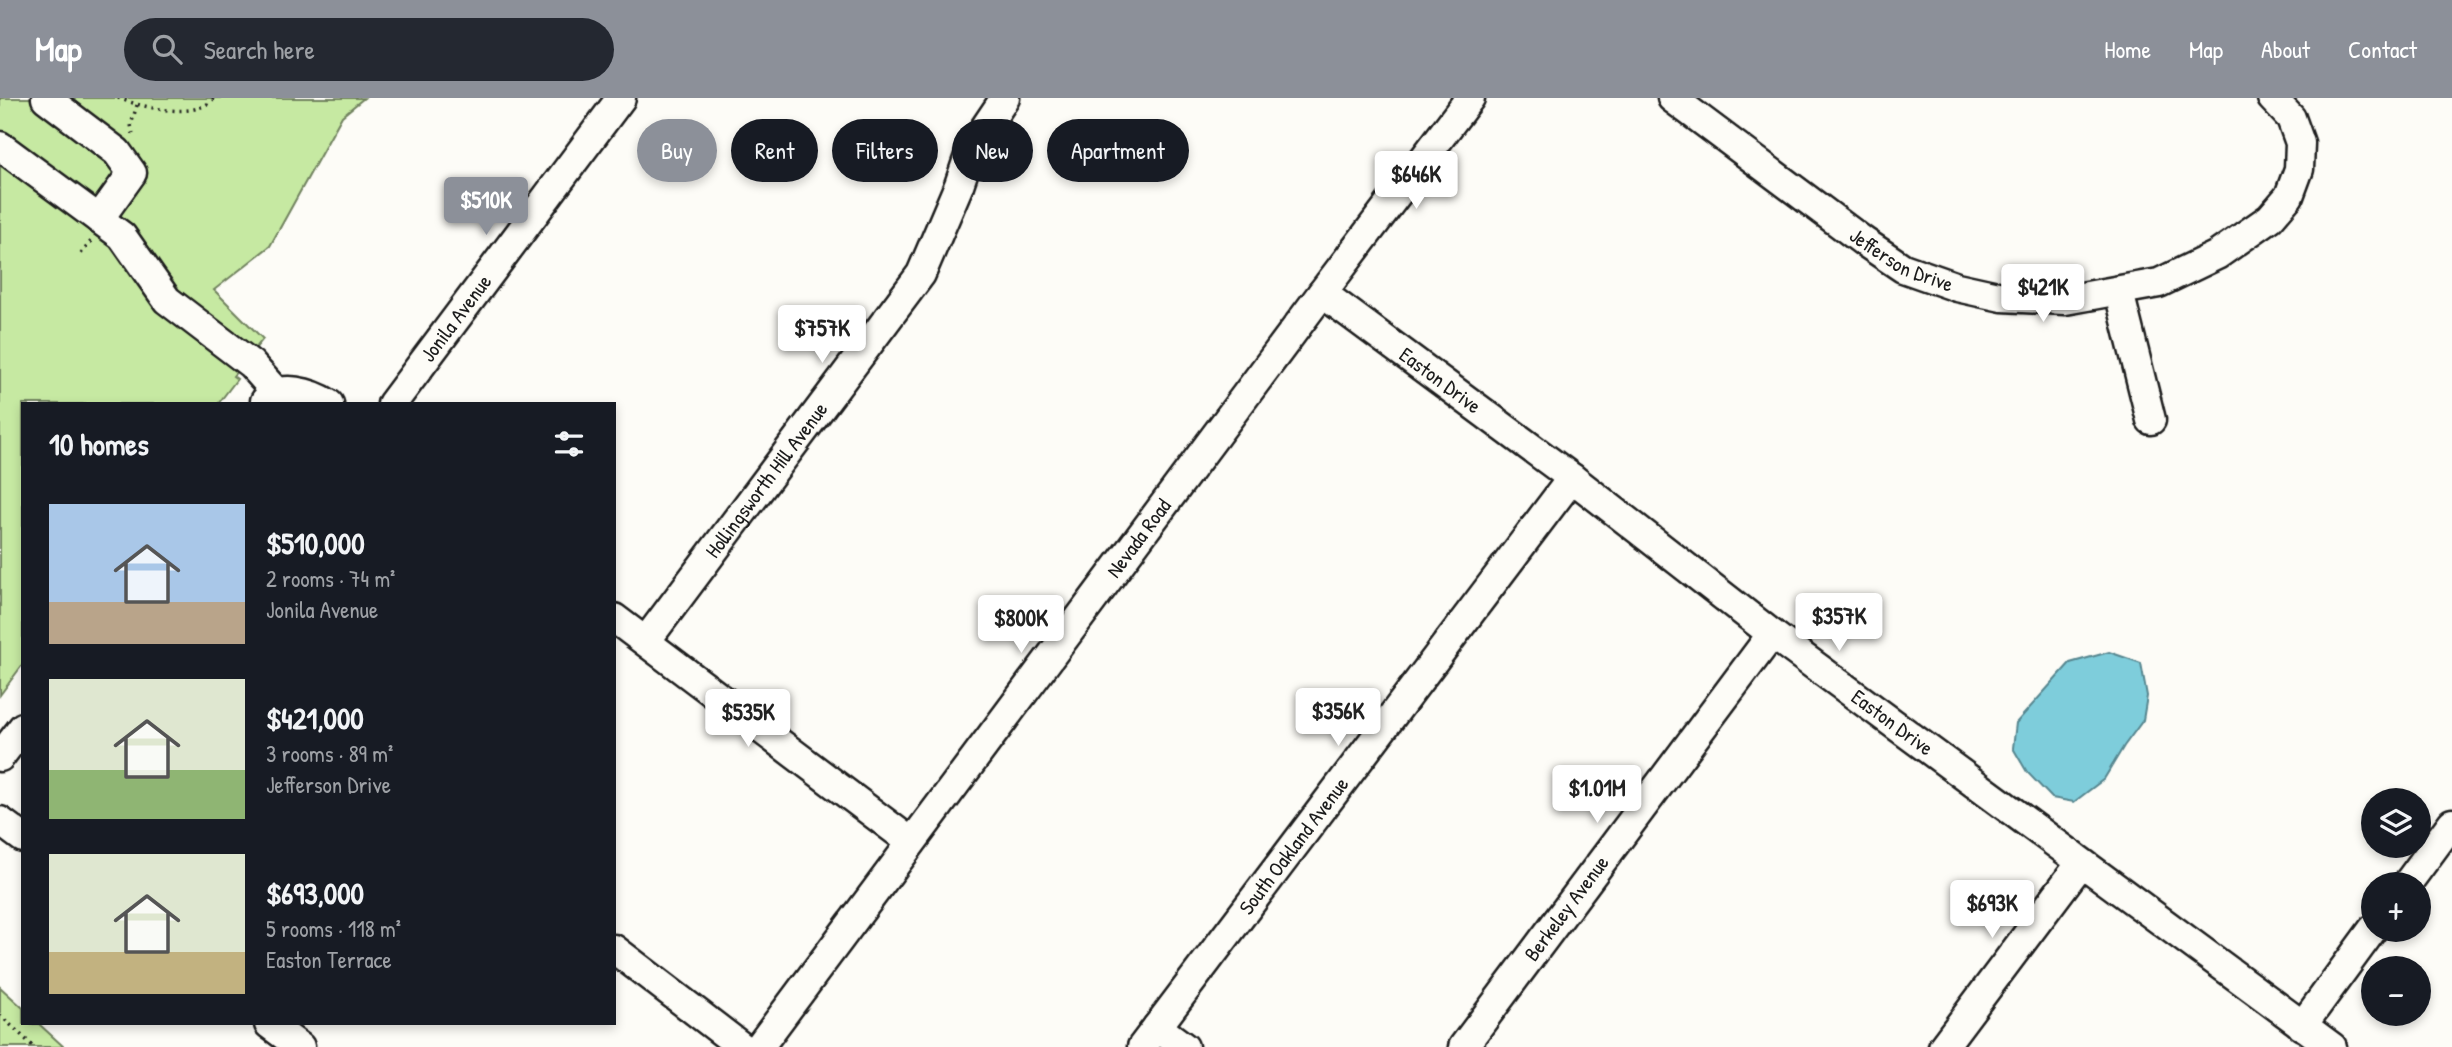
<!DOCTYPE html>
<html lang="en">
<head>
<meta charset="utf-8">
<style>
	:root { --surface:#171b24; --page:#242831; --text:#f1f3f6; --muted:#9ea1a6; --accent:#8c9099 }
	body { margin:0; font-family:"Patrick Hand",sans-serif; background:var(--page); color:var(--text); height:100vh; display:flex; flex-direction:column; font-size:26px; white-space:nowrap }
	* { box-sizing:border-box; margin:0 }
	p { font-size:23px; color:var(--muted) }
	.icon { flex:none; width:38px; height:38px; fill:none; stroke:currentColor; stroke-width:2; stroke-linecap:round; stroke-linejoin:round }
	.map { position:relative; flex:1; overflow:hidden }
	.side { position:absolute; left:21px; top:304px; width:595px; height:623px; display:flex; flex-direction:column; background:var(--surface); border-radius:0px; box-shadow:0 4px 10px #0003 }
	.side>* { flex:none }
	.top-card { position:absolute; left:637px; top:21px; width:665px; height:63px; display:flex; gap:14px }
	.tools { position:absolute; left:2361px; top:690px; display:grid; gap:14px }
	.tools a { display:grid; place-items:center; width:70px; height:70px; border-radius:50%; background:var(--surface); box-shadow:0 4px 10px #0003; font-size:35px }
	.price { position:absolute; translate:-50% -60px; padding:0 16px; border-radius:7px; background:#fff; color:#222; font-size:23px; line-height:46px; filter:drop-shadow(0 2px 4px #0008) }
	.price::after { content:''; position:absolute; left:50%; top:42px; width:21px; height:16px; margin-left:-10px; background:inherit; clip-path:polygon(0 0,100% 0,50% 100%) }
	.price.on { background:var(--accent); color:#fff }
	ul { padding:0; list-style:none }
	li { display:flex; align-items:center; gap:21px; height:175px; padding:0 28px }
	li span { display:grid; place-items:center; flex:none; width:196px; height:140px; border-radius:0px; color:#555 }
	li>.icon { margin-inline-start:auto }
	span .icon { width:84px; height:84px; fill:#fffc; stroke-width:1 }
	li b { font-size:30px }
	h2 { display:flex; justify-content:space-between; align-items:center; height:84px; padding:0 28px; font-size:30px }
	.chip { padding:0 24px; border-radius:32px; background:var(--surface); box-shadow:0 4px 10px #0003; font-size:24px; line-height:63px }
	.chip.on { background:var(--accent); color:#fff }
	header { display:flex; align-items:center; gap:42px; box-sizing:border-box; height:98px; padding:0 35px; background:var(--accent); color:#fff }
	header strong { font-size:33px }
	nav { display:flex; gap:38px; margin-inline-start:auto; font-size:24px }
	.search { width:490px; height:63px; background:var(--page); display:flex; align-items:center; gap:18px; box-sizing:border-box; padding:0 24px; border-radius:38px; color:var(--muted); font-size:26px }
	.map>svg:first-child { display:block }
</style>
</head>
<body>
<header>
<strong>Map</strong>
<div class="search"><svg class="icon" aria-label="search" viewBox="0 0 24 24"><circle cx="10" cy="10" r="6"/><path d="M15 15l6 6"/></svg>Search here</div>
<nav><a>Home</a><a>Map</a><a>About</a><a>Contact</a></nav>
</header>
<div class="map">
<svg width="2452" height="949" viewBox="0 0 2452 949">
	<rect width="100%" height="100%" fill="#fdfcf7"/>
	<filter id="ink" filterUnits="userSpaceOnUse"><feTurbulence type="fractalNoise" baseFrequency=".0143" numOctaves="2"/><feDisplacementMap in="SourceGraphic" scale="14" xChannelSelector="R" yChannelSelector="G"/><feConvolveMatrix kernelMatrix="1 2 1 2 8 2 1 2 1" color-interpolation-filters="sRGB"/></filter>
	<g filter="url(#ink)">
		<path fill="#c6e9a2" stroke="#71825f" stroke-width="2" d="M0,0H364L342,18L270,148L214,192L263,241L233,278L237,281L218,306H23V566L0,597Z
			M0,889L23,910V926H39L64,949H0Z"/>
		<path fill="#7ecddb" stroke="#57868f" stroke-width="2" d="M2109,554L2141,565L2147,598L2143,622L2124,648L2104,681L2074,704L2052,700L2027,674L2013,650L2016,625L2070,565Z"/>
		<g fill="none" stroke-linecap="round" stroke-linejoin="round">
			<g stroke="#1c1c1c" stroke-width="33">
				<g id="minor">
					<path d="M46,0L117,54L132,75L99,121"/>
					<path id="s1" d="M1672,0L1863,143L1903,170L1957,189L2002,199L2065,202L2159,185L2217,157L2270,120L2289,98L2299,71L2300,45L2291,20L2272,0"/>
					<path d="M0,48L122,138L167,202L251,266L277,295"/>
					<path d="M2119,194L2151,322"/>
					<path id="s2" d="M1322,195L1572,380L1772,536L2332,949"/>
					<path d="M265,303C280,285 312,295 329,306"/>
					<path id="s3" d="M392,306L621,0"/>
					<path d="M614,520L911,744"/>
					<path id="s4" d="M646,543L921,176L959,87L972,49L1005,0"/>
					<path d="M0,659L23,629"/>
					<path d="M0,723L23,740"/>
					<path d="M2407,786L2452,725"/>
					<path d="M614,851L742,949"/>
					<path d="M269,926L300,949"/>
					<path d="M2302,928L2373,831"/>
					<path d="M1157,929L1184,949"/>
					<path id="s5" d="M759,949L1322,195L1470,0"/>
					<path id="s6" d="M1142,949L1572,380"/>
					<path id="s7" d="M1463,949L1772,536"/>
					<path d="M1943,949L2081,765"/>
				</g>
			</g>
			<path stroke="#1c1c1c" stroke-width="3.5" stroke-dasharray="2 5" stroke-linecap="butt" d="M118,0C139,8 179,18 201,9C206,8 211,3 215,0
				M133,36L131,27L137,7
				M81,156L91,143
				M0,917L34,949"/>
			<use href="#minor" stroke="#fdfcf7" stroke-width="28"/>
		</g>
	</g>
	<g text-anchor="middle" stroke-width="6" stroke-linejoin="round" paint-order="stroke">
		<g font-size="21" fill="#1c1c1c" stroke="#fdfcf7">
			<text dy="7" stroke="none"><textPath href="#s1" startOffset="282">Jefferson Drive</textPath></text>
			<text dy="7" stroke="none"><textPath href="#s3" startOffset="107">Jonila Avenue</textPath></text>
			<text dy="7" stroke="none"><textPath href="#s2" startOffset="147">Easton Drive</textPath></text>
			<text dy="7" stroke="none"><textPath href="#s4" startOffset="201">Hollingsworth Hill Avenue</textPath></text>
			<text dy="7" stroke="none"><textPath href="#s5" startOffset="635">Nevada Road</textPath></text>
			<text dy="7" stroke="none"><textPath href="#s2" startOffset="714">Easton Drive</textPath></text>
			<text dy="7" stroke="none"><textPath href="#s6" startOffset="252">South Oakland Avenue</textPath></text>
			<text dy="7" stroke="none"><textPath href="#s7" startOffset="173">Berkeley Avenue</textPath></text>
		</g>
	</g>
</svg>
<div class="tools">
<a><svg class="icon" aria-label="layers" viewBox="0 0 24 24"><path d="M12 4l9 5-9 5-9-5zM3 14l9 5 9-5"/></svg></a>
<a>+</a>
<a>−</a>
</div>
<b class="price" style="left:1416px;top:113px">$646K</b>
<b class="price on" style="left:486px;top:139px">$510K</b>
<b class="price" style="left:2043px;top:226px">$421K</b>
<b class="price" style="left:822px;top:267px">$757K</b>
<b class="price" style="left:1839px;top:555px">$357K</b>
<b class="price" style="left:1021px;top:557px">$800K</b>
<b class="price" style="left:1338px;top:650px">$356K</b>
<b class="price" style="left:748px;top:651px">$535K</b>
<b class="price" style="left:1597px;top:727px">$1.01M</b>
<b class="price" style="left:1992px;top:842px">$693K</b>
<div class="top-card">
<a class="chip on">Buy</a>
<a class="chip">Rent</a>
<a class="chip">Filters</a>
<a class="chip">New</a>
<a class="chip">Apartment</a>
</div>
<section class="side">
<h2>10 homes<svg class="icon" aria-label="filters" viewBox="0 0 24 24"><path d="M4 7h16M4 17h16"/><circle cx="9" cy="7" r="2"/><circle cx="15" cy="17" r="2"/></svg></h2>
<ul>
<li><span style="background:linear-gradient(#a9c7e8 70%,#b9a48a 0)"><svg class="icon" aria-label="home" viewBox="0 0 24 24"><path d="M3 11l9-7 9 7M6 9v11h12V9"/></svg></span><div><b>$510,000</b><p>2 rooms · 74 m²</p><p>Jonila Avenue</p></div></li>
<li><span style="background:linear-gradient(#dfe7d0 65%,#8fb573 0)"><svg class="icon" aria-label="home" viewBox="0 0 24 24"><path d="M3 11l9-7 9 7M6 9v11h12V9"/></svg></span><div><b>$421,000</b><p>3 rooms · 89 m²</p><p>Jefferson Drive</p></div></li>
<li><span style="background:linear-gradient(#dfe7d0 70%,#c2b280 0)"><svg class="icon" aria-label="home" viewBox="0 0 24 24"><path d="M3 11l9-7 9 7M6 9v11h12V9"/></svg></span><div><b>$693,000</b><p>5 rooms · 118 m²</p><p>Easton Terrace</p></div></li>
</ul>
</section>
</div>
</body>
</html>
